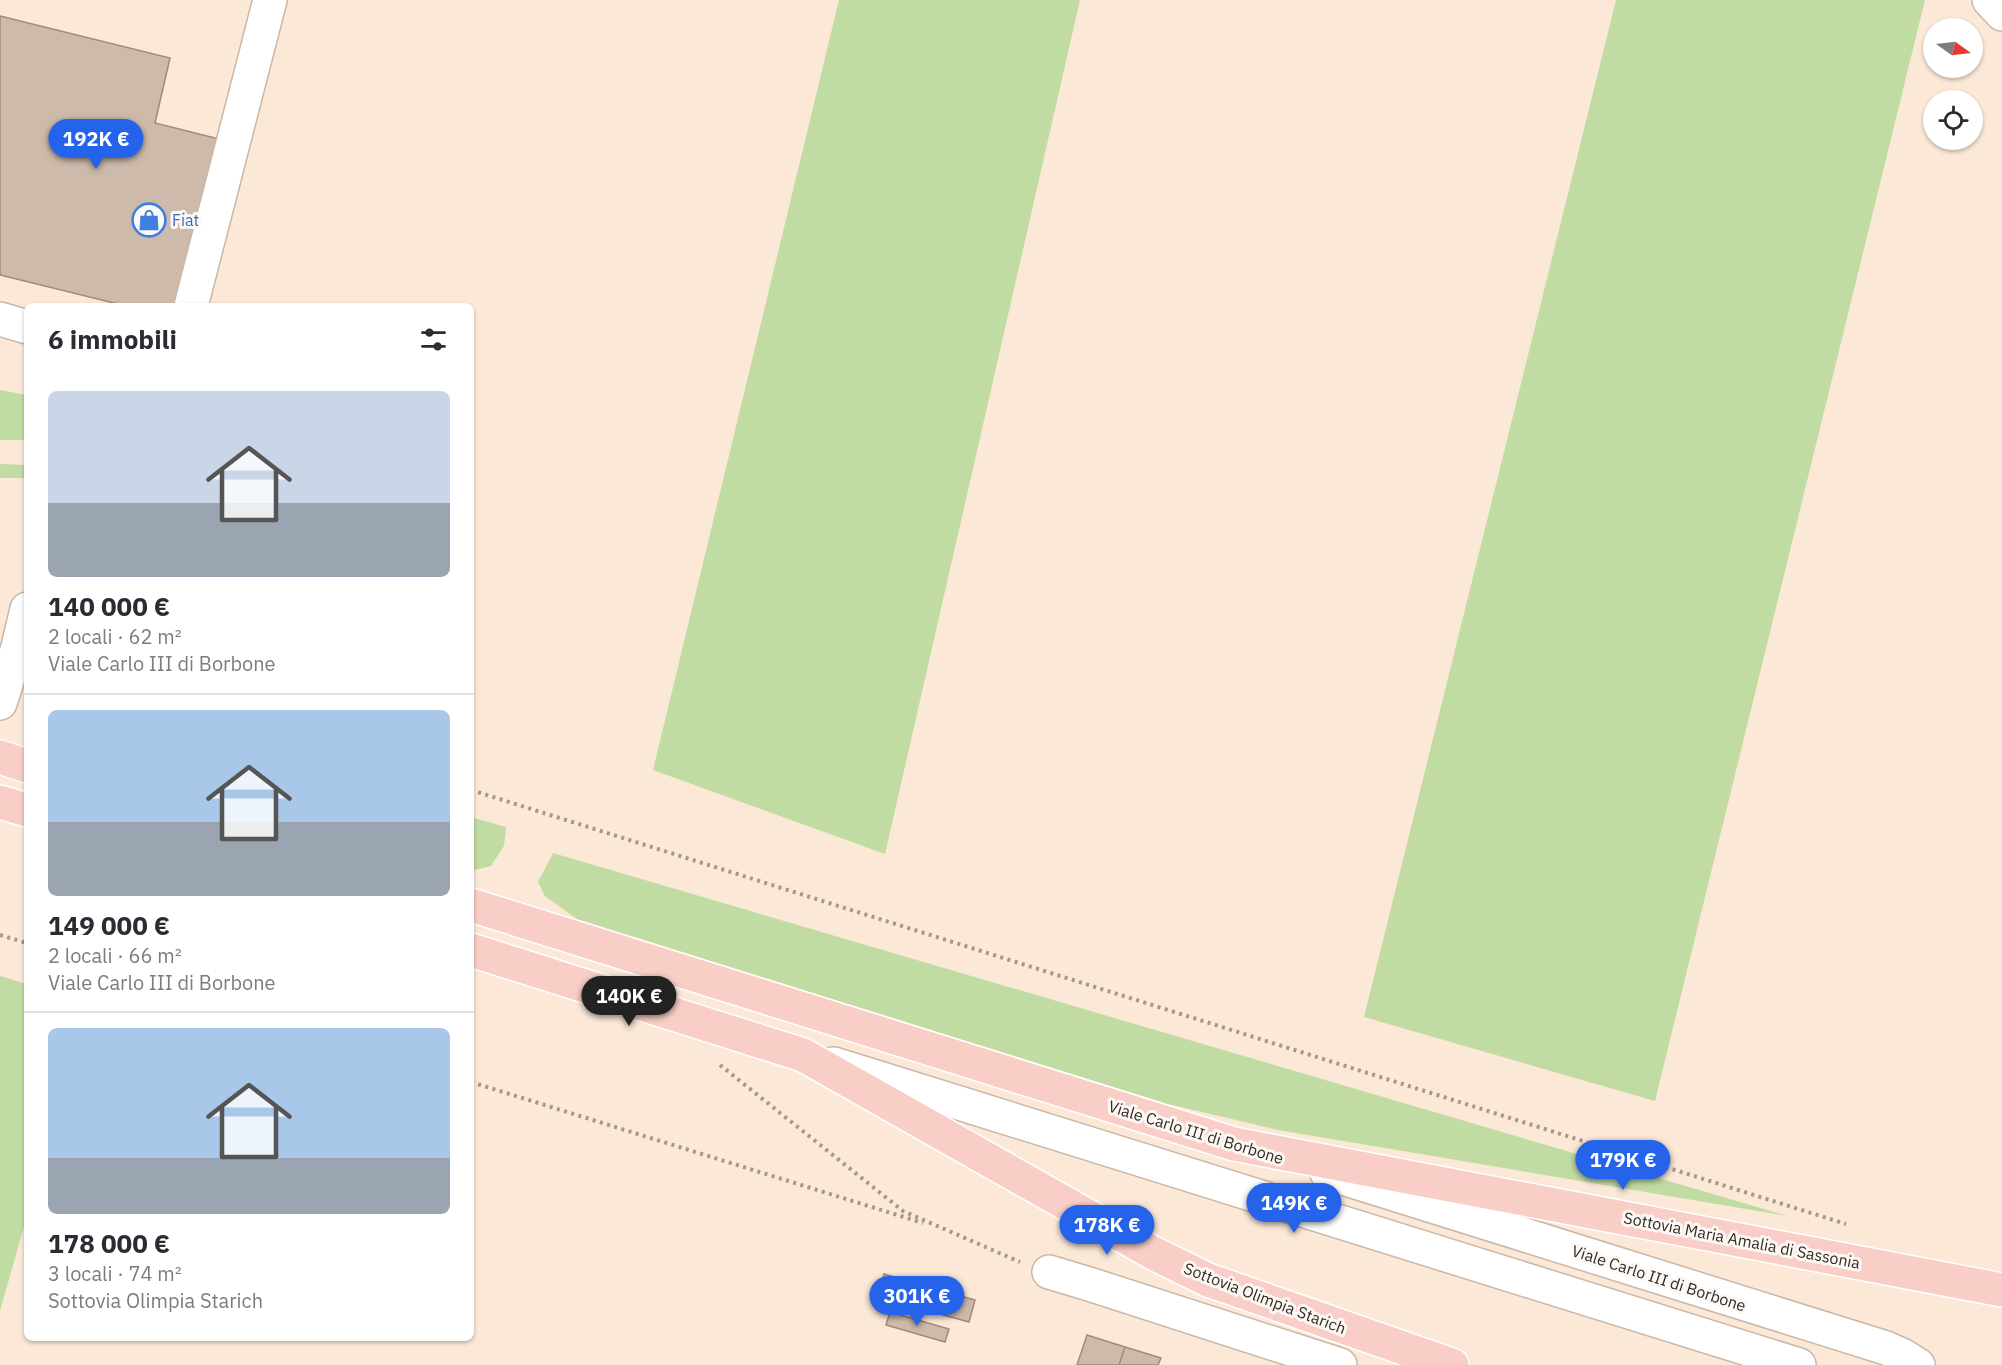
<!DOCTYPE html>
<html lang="it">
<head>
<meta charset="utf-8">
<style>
	:root { --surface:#fff; --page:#f2f2f3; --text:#2b2b33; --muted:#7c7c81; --line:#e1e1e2; --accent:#2563eb }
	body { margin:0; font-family:"IBM Plex Sans",sans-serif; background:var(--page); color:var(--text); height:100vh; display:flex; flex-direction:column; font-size:22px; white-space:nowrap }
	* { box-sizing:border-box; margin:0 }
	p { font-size:20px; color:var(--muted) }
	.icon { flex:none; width:33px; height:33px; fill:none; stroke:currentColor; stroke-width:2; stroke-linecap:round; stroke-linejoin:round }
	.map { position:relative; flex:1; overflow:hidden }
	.drawer { position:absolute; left:24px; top:303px; width:450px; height:1038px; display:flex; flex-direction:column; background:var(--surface); border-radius:9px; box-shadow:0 2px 4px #0004 }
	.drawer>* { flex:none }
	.needle { width:39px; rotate:104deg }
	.fabs { position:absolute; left:1923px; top:18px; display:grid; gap:12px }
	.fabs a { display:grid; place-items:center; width:60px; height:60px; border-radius:50%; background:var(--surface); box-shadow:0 2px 4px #0004; font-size:30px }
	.price { position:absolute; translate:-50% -51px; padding:0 14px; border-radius:21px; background:var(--accent); color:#fff; font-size:20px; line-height:39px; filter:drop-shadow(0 2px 3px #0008) }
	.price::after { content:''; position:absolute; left:50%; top:36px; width:18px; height:14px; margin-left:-9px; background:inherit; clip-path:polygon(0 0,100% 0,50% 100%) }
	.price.on { background:#222; color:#fff }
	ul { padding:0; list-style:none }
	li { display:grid; align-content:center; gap:12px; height:318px; padding:0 24px }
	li+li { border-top:2px solid var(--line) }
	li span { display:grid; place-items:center; height:186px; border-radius:9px; color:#555 }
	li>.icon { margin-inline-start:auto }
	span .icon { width:108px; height:108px; fill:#fffc; stroke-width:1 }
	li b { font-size:26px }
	h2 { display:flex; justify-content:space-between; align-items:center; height:72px; padding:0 24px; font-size:26px }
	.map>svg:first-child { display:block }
</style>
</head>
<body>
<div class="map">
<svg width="2002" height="1365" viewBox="0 0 2002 1365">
	<rect width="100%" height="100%" fill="#fbe8d7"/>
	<path fill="#c1dca3" d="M839,0H1080L885,854L653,770Z
		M1616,0H1925L1655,1101L1364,1017Z
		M0,390L27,395V440H0Z
		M0,464L27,465V478H0Z
		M471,817L506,827L504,846L491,866L471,871Z
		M553,853L1788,1216L1278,1130L1168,1104L577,919L545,896L538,882Z
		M0,976L27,984V1216L0,1311Z"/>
	<path fill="#cebaab" stroke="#9f8b7d" stroke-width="1.5" d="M0,16L170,58L155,123L223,140L181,306H126L0,275Z
		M884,1274L975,1300L969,1322L878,1297Z
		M890,1312L949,1329L945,1342L886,1325Z
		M1087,1335L1125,1347L1119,1365H1077Z
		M1125,1347L1161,1358L1158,1365H1119Z"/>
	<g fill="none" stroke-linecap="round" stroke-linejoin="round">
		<g stroke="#cab7a7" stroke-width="36">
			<path id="minor" d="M1989,0L2002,14
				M191,306L270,0
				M0,319L27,327
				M0,703L18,647L27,609
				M834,1064L1799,1365
				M1327,1173L1886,1348L1902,1355L1918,1365
				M1049,1272L1089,1284L1340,1365"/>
		</g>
		<g stroke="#fff" stroke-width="36">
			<path id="major" d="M0,757L27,766
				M0,802L27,810
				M471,905L1234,1144L2002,1290
				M471,950L803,1055L1155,1254L1208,1280L1452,1365"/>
		</g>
		<path stroke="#a5978a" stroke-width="4" stroke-dasharray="3 4.5" stroke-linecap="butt" d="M471,790L1846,1224
			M0,935L27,943
			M720,1065L903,1211L1020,1262
			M471,1082L923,1223"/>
		<use href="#minor" stroke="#fff" stroke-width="33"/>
		<use href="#major" stroke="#f8cec7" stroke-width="33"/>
	</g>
	<defs>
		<g id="shop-ring" transform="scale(1.725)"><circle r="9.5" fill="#fcf8f5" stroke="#3f7fe0" stroke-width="1.5"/><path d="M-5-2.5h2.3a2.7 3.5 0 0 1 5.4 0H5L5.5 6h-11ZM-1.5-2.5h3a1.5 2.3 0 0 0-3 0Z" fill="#3f7fe0"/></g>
	</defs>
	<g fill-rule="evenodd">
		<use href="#shop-ring" x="149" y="220"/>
	</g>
	<g text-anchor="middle" stroke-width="6" stroke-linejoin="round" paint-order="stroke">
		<g font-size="16" fill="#366cbe" stroke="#fcf8f5" text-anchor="start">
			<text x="172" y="226">Fiat</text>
		</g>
		<g font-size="16" fill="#322b24" stroke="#fcf8f5">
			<text transform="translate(1196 1132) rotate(17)" y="6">Viale Carlo III di Borbone</text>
			<text transform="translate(1742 1240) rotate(11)" y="6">Sottovia Maria Amalia di Sassonia</text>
			<text transform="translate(1659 1278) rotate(18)" y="6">Viale Carlo III di Borbone</text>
			<text transform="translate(1265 1298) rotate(21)" y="6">Sottovia Olimpia Starich</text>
		</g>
	</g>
</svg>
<div class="fabs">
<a><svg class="needle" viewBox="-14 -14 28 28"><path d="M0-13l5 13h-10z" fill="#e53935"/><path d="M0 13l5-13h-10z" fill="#7c7c81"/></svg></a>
<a><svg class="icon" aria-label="locate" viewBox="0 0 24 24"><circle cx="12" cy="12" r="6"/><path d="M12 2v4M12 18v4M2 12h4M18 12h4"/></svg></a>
</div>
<b class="price" style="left:96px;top:170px">192K €</b>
<b class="price on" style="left:629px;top:1027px">140K €</b>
<b class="price" style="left:1623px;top:1191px">179K €</b>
<b class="price" style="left:1294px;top:1234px">149K €</b>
<b class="price" style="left:1107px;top:1256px">178K €</b>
<b class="price" style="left:917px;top:1327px">301K €</b>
<section class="drawer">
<h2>6 immobili<svg class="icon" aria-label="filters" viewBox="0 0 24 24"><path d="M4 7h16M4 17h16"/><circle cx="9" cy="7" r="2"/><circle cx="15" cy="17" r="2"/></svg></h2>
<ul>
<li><span style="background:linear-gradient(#c9d6e8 60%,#9aa5b1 0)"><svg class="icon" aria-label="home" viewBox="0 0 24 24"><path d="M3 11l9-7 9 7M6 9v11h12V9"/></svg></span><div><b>140 000 €</b><p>2 locali · 62 m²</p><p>Viale Carlo III di Borbone</p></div></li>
<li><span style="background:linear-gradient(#a9c7e8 60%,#9aa5b1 0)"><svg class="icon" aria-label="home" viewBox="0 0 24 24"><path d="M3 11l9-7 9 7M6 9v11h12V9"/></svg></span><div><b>149 000 €</b><p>2 locali · 66 m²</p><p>Viale Carlo III di Borbone</p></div></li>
<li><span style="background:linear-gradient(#a9c7e8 70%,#9aa5b1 0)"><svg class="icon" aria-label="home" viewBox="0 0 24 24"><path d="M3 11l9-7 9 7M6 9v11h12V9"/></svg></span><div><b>178 000 €</b><p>3 locali · 74 m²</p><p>Sottovia Olimpia Starich</p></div></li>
</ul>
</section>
</div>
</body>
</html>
